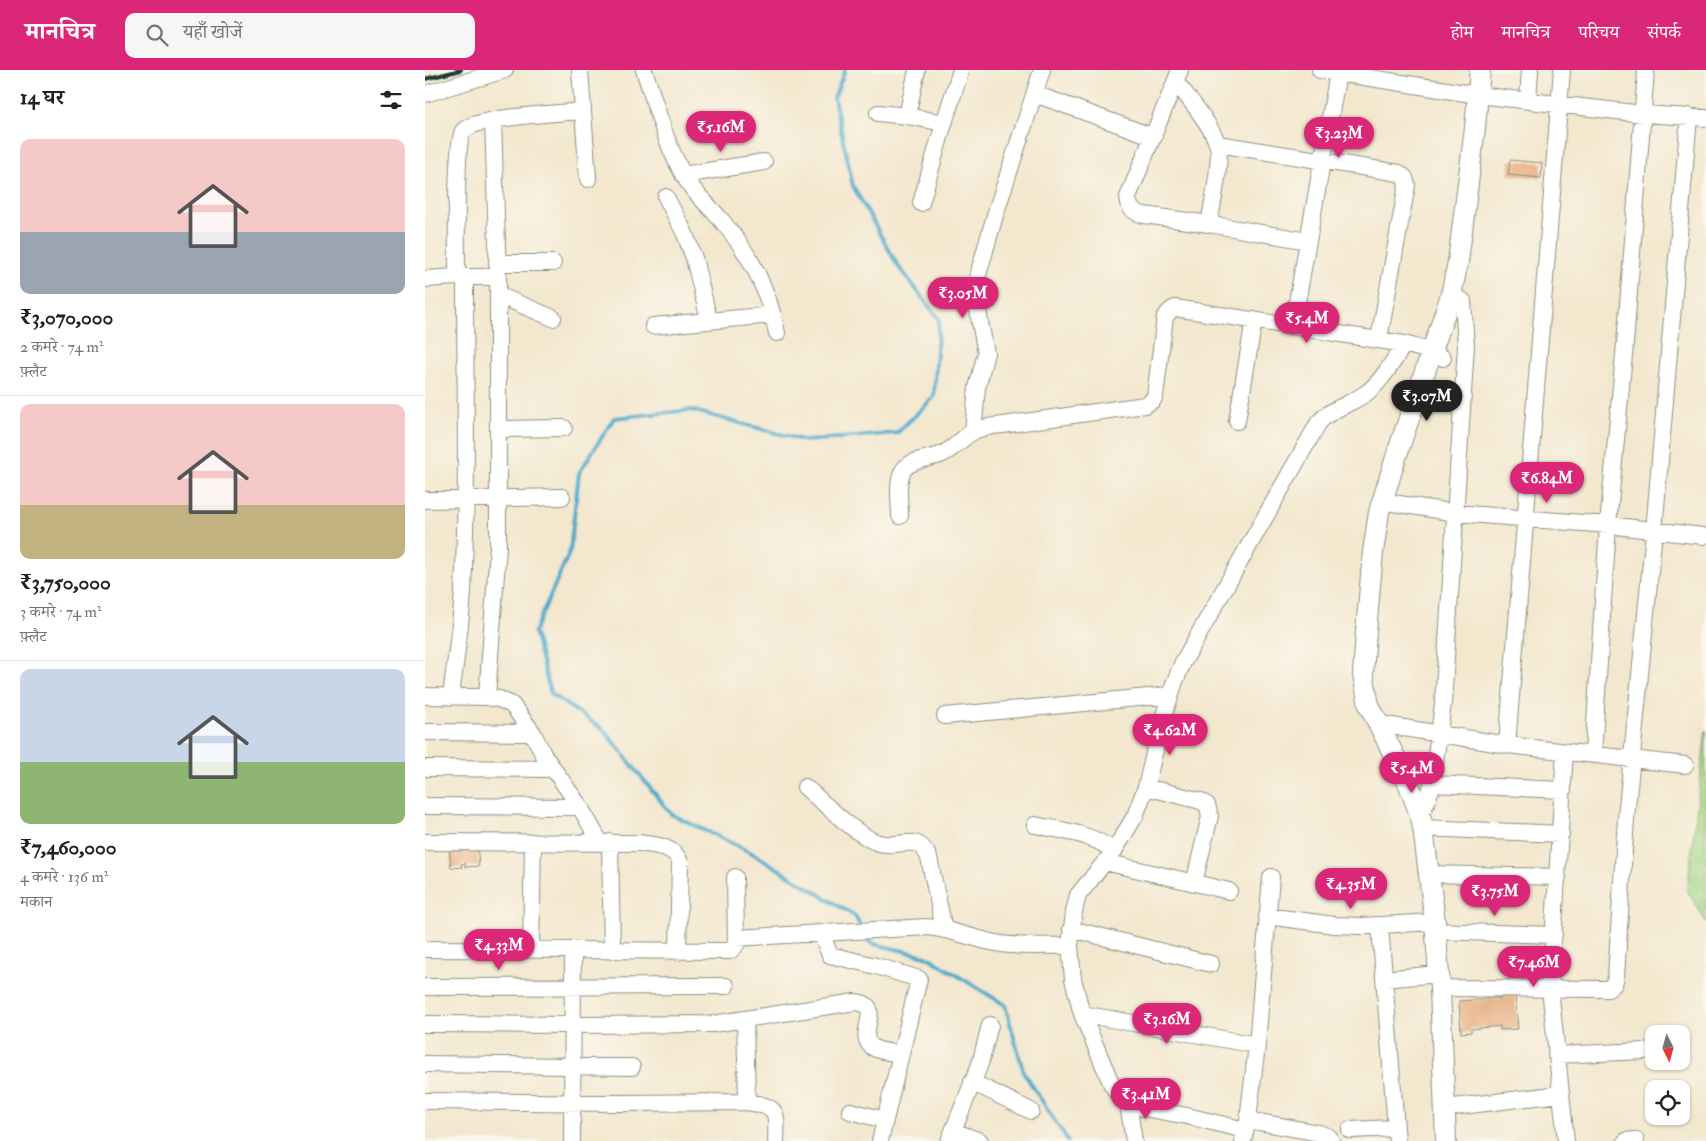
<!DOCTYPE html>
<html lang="hi">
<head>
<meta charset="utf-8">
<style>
	:root { --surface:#fff; --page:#f6f6f6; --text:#202124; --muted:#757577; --line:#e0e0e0; --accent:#db2777 }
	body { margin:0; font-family:"IM FELL Double Pica","Noto Serif Devanagari",serif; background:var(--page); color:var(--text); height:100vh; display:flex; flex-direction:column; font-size:19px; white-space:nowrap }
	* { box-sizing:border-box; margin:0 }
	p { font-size:16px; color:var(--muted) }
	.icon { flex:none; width:28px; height:28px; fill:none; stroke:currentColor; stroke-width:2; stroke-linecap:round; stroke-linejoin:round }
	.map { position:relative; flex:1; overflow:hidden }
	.side { display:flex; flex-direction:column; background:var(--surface); width:425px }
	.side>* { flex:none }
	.needle { width:32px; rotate:174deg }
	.fabs { position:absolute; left:1220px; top:955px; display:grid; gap:10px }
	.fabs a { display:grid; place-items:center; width:45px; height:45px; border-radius:10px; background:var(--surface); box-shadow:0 1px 4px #0004; font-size:25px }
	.price { position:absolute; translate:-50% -42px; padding:0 11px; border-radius:18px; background:var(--accent); color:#fff; font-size:16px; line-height:32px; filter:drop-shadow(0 1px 2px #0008) }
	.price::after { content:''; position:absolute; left:50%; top:30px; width:15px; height:11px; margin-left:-8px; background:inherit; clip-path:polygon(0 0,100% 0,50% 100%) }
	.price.selected { background:#222; color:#fff }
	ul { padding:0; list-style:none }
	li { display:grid; align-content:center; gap:10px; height:265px; padding:0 20px }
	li+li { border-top:1px solid var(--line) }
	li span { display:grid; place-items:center; height:155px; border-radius:10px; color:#555 }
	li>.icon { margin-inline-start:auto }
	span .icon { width:90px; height:90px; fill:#fffc; stroke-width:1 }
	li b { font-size:21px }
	h2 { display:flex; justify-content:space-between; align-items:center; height:60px; padding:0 20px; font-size:21px }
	header { display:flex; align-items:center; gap:30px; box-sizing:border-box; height:70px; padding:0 25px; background:var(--accent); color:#fff }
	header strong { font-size:24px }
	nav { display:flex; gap:28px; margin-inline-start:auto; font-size:18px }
	.search { width:350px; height:45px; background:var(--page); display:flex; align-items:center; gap:12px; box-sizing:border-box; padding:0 18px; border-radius:10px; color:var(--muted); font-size:19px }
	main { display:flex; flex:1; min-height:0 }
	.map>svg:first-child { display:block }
</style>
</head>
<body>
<header>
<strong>मानचित्र</strong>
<div class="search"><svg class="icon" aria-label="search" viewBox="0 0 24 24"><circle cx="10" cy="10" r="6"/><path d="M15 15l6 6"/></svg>यहाँ खोजें</div>
<nav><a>होम</a><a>मानचित्र</a><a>परिचय</a><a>संपर्क</a></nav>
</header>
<main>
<section class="side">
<h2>14 घर<svg class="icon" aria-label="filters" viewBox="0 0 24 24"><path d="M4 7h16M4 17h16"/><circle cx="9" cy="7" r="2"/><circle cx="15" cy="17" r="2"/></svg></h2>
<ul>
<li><span style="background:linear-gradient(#f6c9c9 60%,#9aa5b1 0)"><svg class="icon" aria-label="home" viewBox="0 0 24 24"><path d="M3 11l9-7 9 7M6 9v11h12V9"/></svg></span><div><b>₹3,070,000</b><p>2 कमरे · 74 m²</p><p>फ़्लैट</p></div></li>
<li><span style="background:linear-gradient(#f6c9c9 65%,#c2b280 0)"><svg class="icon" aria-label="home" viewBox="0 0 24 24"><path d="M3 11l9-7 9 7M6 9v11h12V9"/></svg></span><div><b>₹3,750,000</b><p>3 कमरे · 74 m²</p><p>फ़्लैट</p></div></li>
<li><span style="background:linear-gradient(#c9d6e8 60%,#8fb573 0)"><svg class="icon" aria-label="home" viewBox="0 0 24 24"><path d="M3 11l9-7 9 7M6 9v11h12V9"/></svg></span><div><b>₹7,460,000</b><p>4 कमरे · 136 m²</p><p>मकान</p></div></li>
</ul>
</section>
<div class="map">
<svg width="1281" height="1071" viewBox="0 0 1281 1071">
	<rect width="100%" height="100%" fill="#fbf7ec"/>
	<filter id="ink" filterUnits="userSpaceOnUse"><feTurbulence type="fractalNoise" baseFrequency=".02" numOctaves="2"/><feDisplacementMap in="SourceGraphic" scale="10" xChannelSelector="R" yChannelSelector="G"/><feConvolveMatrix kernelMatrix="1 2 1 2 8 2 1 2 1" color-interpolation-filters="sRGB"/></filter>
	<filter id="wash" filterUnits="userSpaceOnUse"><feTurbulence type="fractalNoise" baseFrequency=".0096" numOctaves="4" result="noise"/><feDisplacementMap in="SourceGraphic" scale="20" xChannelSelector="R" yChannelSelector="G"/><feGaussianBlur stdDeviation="1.12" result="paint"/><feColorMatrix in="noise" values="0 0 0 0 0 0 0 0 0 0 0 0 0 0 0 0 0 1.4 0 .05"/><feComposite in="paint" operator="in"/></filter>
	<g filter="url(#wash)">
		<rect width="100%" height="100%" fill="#f3e7ce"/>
		<path fill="#a2d381" stroke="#60885a" d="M1281,660V852L1262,820Z"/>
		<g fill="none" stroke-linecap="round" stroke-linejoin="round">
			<path stroke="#4daacc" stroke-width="4" d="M420,0L409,28L428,116L473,196L514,249L509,327L472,363L381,371L266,340L189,348L154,403L145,481L109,562L126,624L179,660L246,744L329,784L430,846L436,857
				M441,865L445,873L501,886L580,935L599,1003L643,1071"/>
		</g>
		<g id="blocks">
			<path fill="#e7ae81" d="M1085,90L1117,93L1116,108L1083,105Z
				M52,773L54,796L40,797V793L36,794L37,797L26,798L24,774Z
				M1090,923L1093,959L1075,960V956L1046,959V962L1036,963L1034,931L1076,928V924Z"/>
		</g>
	</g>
	<g filter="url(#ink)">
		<use href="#blocks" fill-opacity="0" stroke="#899281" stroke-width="1"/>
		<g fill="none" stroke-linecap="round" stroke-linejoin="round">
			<g stroke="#899281" stroke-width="18">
				<path id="minor" d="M155,0L163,109
					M219,0C231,35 240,72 258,104C267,122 284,135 297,151C326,185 343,219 352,263
					M755,0L703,127C704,139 708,142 719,145L784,154L883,171
					M895,0L1053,25L1218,44L1281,48
					M751,12C764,29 785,53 792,73C798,87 787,136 784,154
					M0,24L80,0
					M610,24L729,67
					M1103,31L1105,0
					M453,43L482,46L519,53
					M482,46L492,0
					M793,74L974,103L980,108L982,115L954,269
					M258,105L339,92
					M241,127L260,164L269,188L284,250
					M496,133L519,53L536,0
					M72,193H128
					M32,207C32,186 30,72 38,61C49,47 137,43 158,41
					M0,209L32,207H73
					M73,225L128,248
					M868,255L913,3
					M228,256L348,245
					M812,351L829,250
					M73,359L139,358
					M548,362L552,318L561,283L555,252L550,221L553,205L571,142L617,0
					M958,428L968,433L1031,443L1183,455L1278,466
					M0,430L137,427
					M475,446C475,432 471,411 479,399C487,389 504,389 515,385C528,380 536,369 547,362C556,357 568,356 578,355L720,335L728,330L730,326L740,247L745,241L750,238L979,274L1008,282L1018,288
					M0,626L62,627L74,629L87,635L108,663L118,684L155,737L175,772
					M26,627C30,592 36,556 38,521C43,416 40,311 40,207
					M62,627L73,477V207L68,50
					M520,646L745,625
					M955,654L1082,675L1260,695
					M0,662L108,663
					M1082,675L1137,0
					M1140,682L1125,918L1141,1071
					M1168,684L1183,455L1200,274L1221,0
					M0,698L129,699
					M1007,714L1138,720
					M380,717C397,731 434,768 454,773C476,779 493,761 504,788L519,859
					M721,717L776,731L782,735L785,746L769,813
					M0,736L155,737
					M995,745L1003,729L1007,714L1018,634L1041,276L1038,231L1026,225
					M610,755C639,761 665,763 689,781
					M998,758L1136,764
					M0,772L213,773C228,775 249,775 255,792L253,882
					M185,772L187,881
					M680,792L804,821
					M1004,804L1133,807
					M842,846L909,855L937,856L1010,852
					M955,856L972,1071
					M646,859L786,894
					M1010,861L1129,865
					M396,863L405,885L451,896L494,909L455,1071
					M311,868L502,857C524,859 544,867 566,872C592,878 619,875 645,876
					M0,879L305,881L311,875L310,807
					M106,879L108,772
					M959,909L1013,904
					M0,917L301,916
					M1015,918L1183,919L1189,914L1191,907L1201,748L1229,461L1264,46
					M657,944L832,975
					M320,949L322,1032
					M0,954L148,955L288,954L430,932C463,934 427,966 449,978C456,982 468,982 476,984
					M1131,985L1219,981
					M0,994L207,997
					M547,1012L606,1041
					M0,1031L193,1033L322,1032C354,1037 352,1041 351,1071
					M703,1034L709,1071
					M1020,1038L1136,1024
					M425,1041L460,1050
					M823,1050L894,1063L904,1067L906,1071
					M820,1060L762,1046L713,1037L703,1034L695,1027L687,1015L657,944L648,909L645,876L649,842L653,825L689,781L710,746L721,717L736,655L749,614L758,592L894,352C908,337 928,334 944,321C959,308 969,290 979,274
					M925,1060L970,1058
					M528,1061L555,1071
					M147,1071L148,881
					M524,1071L555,994L565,955
					M818,1071L823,1050L832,975L846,807
					M1201,1071L1211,1070"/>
			</g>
			<g stroke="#899281" stroke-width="22">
				<path id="major" d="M1021,1071L1015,918L1010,852L998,758L995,745L984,715L944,635L938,604L941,562L948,482L954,442L972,384L1026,225L1033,192L1050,58L1055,0"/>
			</g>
			<use href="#minor" stroke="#fff" stroke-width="16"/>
			<use href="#major" stroke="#fff" stroke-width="20"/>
			<path stroke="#1f3d34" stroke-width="4" d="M0,9L36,0"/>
		</g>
	</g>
</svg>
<div class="fabs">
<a><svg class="needle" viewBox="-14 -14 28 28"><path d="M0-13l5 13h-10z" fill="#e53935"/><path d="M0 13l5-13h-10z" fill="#757577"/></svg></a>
<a><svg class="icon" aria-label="locate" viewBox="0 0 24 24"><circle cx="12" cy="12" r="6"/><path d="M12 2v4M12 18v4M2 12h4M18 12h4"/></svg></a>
</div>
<b class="price" style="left:296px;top:83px">₹5.16M</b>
<b class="price" style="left:914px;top:89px">₹3.23M</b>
<b class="price" style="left:538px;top:249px">₹3.05M</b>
<b class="price" style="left:882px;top:274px">₹5.4M</b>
<b class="price selected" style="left:1002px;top:352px">₹3.07M</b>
<b class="price" style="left:1122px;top:434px">₹6.84M</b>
<b class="price" style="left:745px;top:686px">₹4.62M</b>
<b class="price" style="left:987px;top:724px">₹5.4M</b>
<b class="price" style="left:926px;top:840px">₹4.35M</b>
<b class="price" style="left:1070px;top:847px">₹3.75M</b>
<b class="price" style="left:74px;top:901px">₹4.33M</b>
<b class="price" style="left:1109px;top:918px">₹7.46M</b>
<b class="price" style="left:742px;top:975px">₹3.16M</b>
<b class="price" style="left:721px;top:1050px">₹3.41M</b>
</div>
</main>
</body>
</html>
